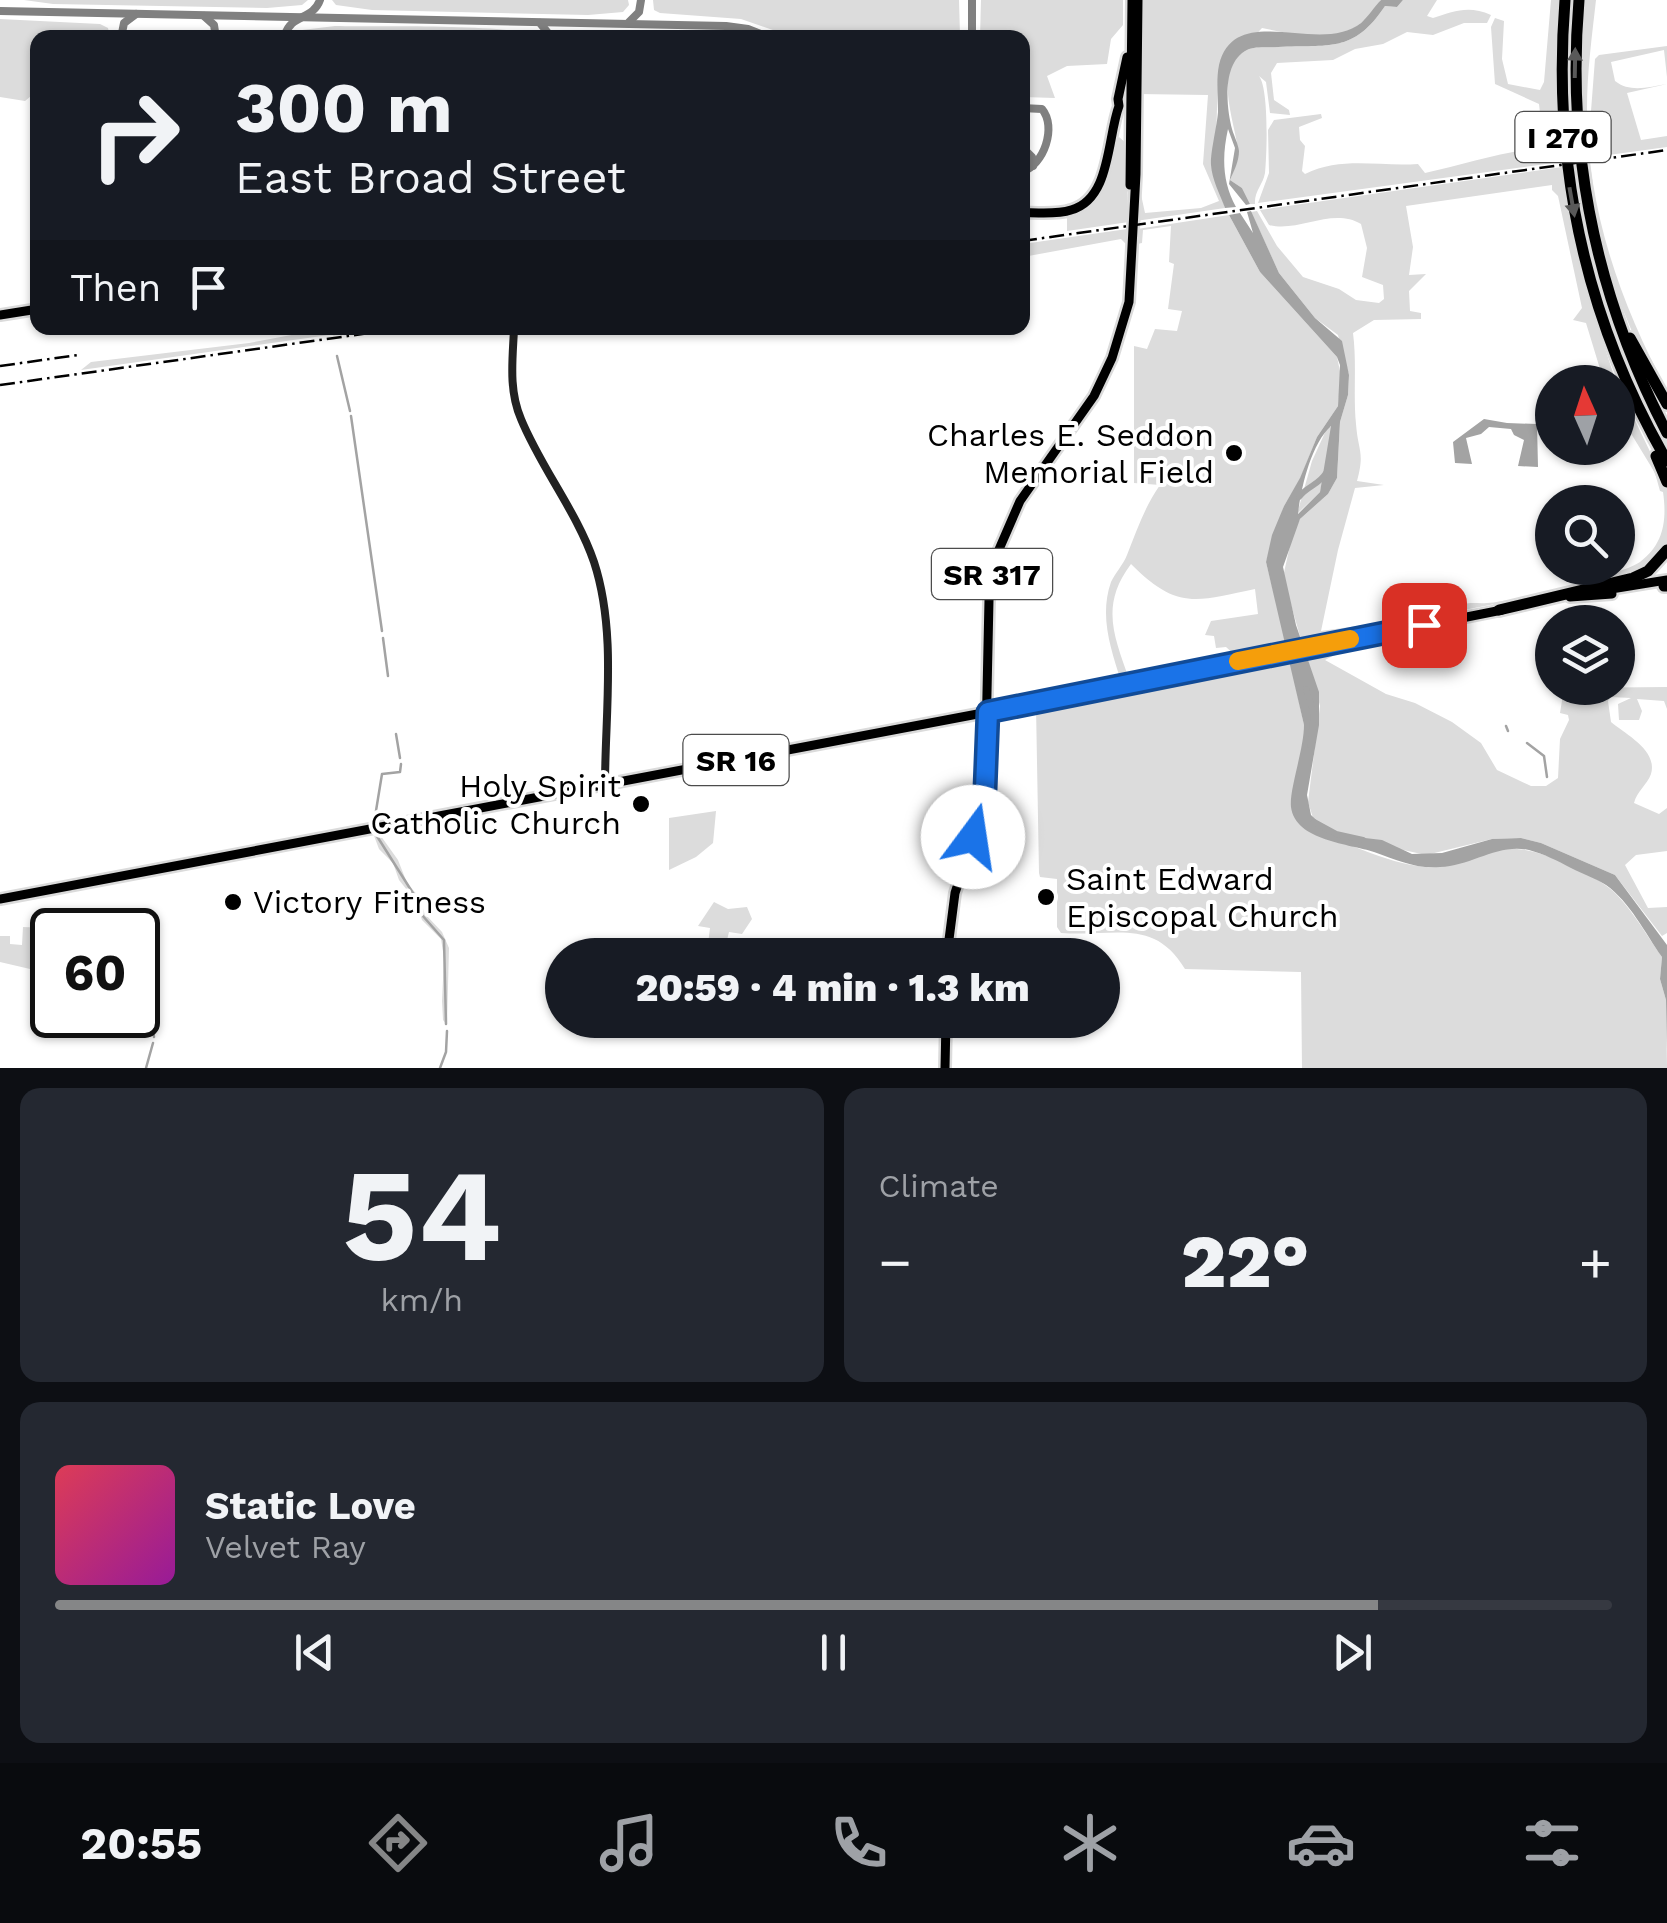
<!DOCTYPE html>
<meta charset="utf-8">
<style>
body{margin:0;font-family:"Work Sans",sans-serif;background:#242831;color:#f1f3f6;height:100vh;display:flex;flex-direction:column;font-size:38px;white-space:nowrap}
*{box-sizing:border-box;margin:0}
p{font-size:32px;color:#9ea1a6}
.icon{flex:none;width:55px;height:55px;fill:none;stroke:currentColor;stroke-width:2;stroke-linecap:round;stroke-linejoin:round}
.map{position:relative;height:1068px;overflow:hidden}
.sheet{display:flex;flex-direction:column;gap:20px;padding:20px;background:#0d0f14;flex:1}
.sheet>*{flex:none}
.hud{position:absolute;left:30px;top:30px;width:1000px;height:305px;border-radius:20px;box-shadow:0 2px 8px #0004;background:#171b24;color:#f1f3f6;overflow:hidden}
.needle{width:65px;rotate:357deg}
.tools{position:absolute;left:1535px;top:365px;display:grid;gap:20px}
.tools a{display:grid;place-items:center;width:100px;height:100px;border-radius:50%;background:#171b24;box-shadow:0 2px 8px #0004;font-size:50px}
.speed{position:absolute;left:30px;top:908px;display:flex;gap:20px;font-size:50px;font-weight:700;text-align:center}
.speed>*{display:grid;place-content:center;width:130px;height:130px;border-radius:50%;background:#171b24;box-shadow:0 2px 8px #0004;line-height:1}
.speed .limit{border:5px solid #111;border-radius:15px;background:#fff;color:#111}
.pin{position:absolute;display:grid;place-items:center;width:85px;height:85px;color:#fff;margin:-42px;border-radius:20px;box-shadow:0 5px 15px #0006}
.me{position:absolute;width:110px;margin:-55px;rotate:14deg;stroke-linejoin:round;filter:drop-shadow(0 0 8px #0008)}
.turn{display:flex;align-items:center;gap:35px;height:210px;padding:0 40px;font-size:45px}
.turn .icon{width:130px;height:130px;stroke-width:2.5}
.turn b{display:block;font-size:70px;line-height:85px}
.then{display:flex;align-items:center;height:95px;padding:0 40px;background:#0003;gap:20px;font-size:38px}
.big{font-size:75px;font-weight:800;line-height:1.1}
.sheet .card{flex:1;display:flex;flex-direction:column;justify-content:center;gap:15px;min-width:0;padding:0 35px;border-radius:20px;background:#242831}
.sheet .dial{align-items:center;gap:0}
.dial b{font-size:130px;line-height:1}
.song{display:flex;align-items:center;gap:30px}
.cover{width:120px;height:120px;border-radius:15px;background:linear-gradient(135deg,hsl(350 70% 55%),hsl(300 70% 35%))}
.played{height:10px;border-radius:5px;background:linear-gradient(90deg,#858687 85%,#363941 85%)}
.keys{display:flex;justify-content:space-around;direction:ltr}
.heat{display:flex;justify-content:space-between;align-items:center;font-size:55px;direction:ltr}
.sheet .tiles{flex:1;display:grid;gap:20px;grid-template-columns:1fr 1fr}
.card:last-child{grid-column:span 2}
.trip{position:absolute;left:545px;top:938px;width:575px;height:100px;border-radius:50px;background:#171b24;box-shadow:0 2px 8px #0004;font-weight:800;line-height:100px;text-align:center}
.tab-bar{display:flex;height:160px;justify-content:space-around;align-items:center;background:#090b0e;color:#9ea1a6}
.tab-bar .icon{width:70px;height:70px}
.tab-bar .on{color:#858687}
.tab-bar b{font-size:45px;color:#f1f3f6}
.map>svg:first-child{display:block}
</style>
<div class="map">
<svg width="1667" height="1068" viewBox="0 0 1667 1068">
<rect width="100%" height="100%" fill="#fff"/>
<g fill="#dcdcdc">
<polygon points="24,0 308,0 302,5 267,8 53,4"/>
<polygon points="332,0 628,0 629,5 623,12 588,15 372,10 336,5"/>
<polygon points="653,0 959,0 960,35 793,37 741,19 660,13 654,10"/>
<polygon points="981,0 1123,0 1123,25 1111,39 1107,64 1067,66 1047,76 1055,98 1023,97 1022,38 980,37"/>
<path d="M 1138,0 L 1381,0 C 1350,49 1310,38 1262,28 L 1218,75 L 1216,142 L 1211,159 L 1225,208 L 1067,231 L 1067,215 L 1088,205 L 1115,141 L 1119,137 L 1127,144 L 1128,220 L 1138,218 L 1140,190 L 1145,213 L 1201,208 L 1219,201 L 1203,164 L 1208,95 L 1138,94 Z"/>
<path d="M 1403,0 L 1437,0 L 1427,16 L 1433,18 C 1454,11 1469,5 1491,15 L 1487,23 L 1464,23 L 1433,35 L 1407,32 L 1383,44 L 1355,49 L 1333,60 L 1277,63 L 1271,73 L 1274,100 L 1289,110 L 1290,115 L 1270,113 L 1266,82 L 1259,76 C 1269,89 1267,153 1265,173 C 1263,185 1254,191 1255,204 L 1250,204 L 1242,188 L 1230,180 C 1234,170 1238,161 1238,151 C 1236,124 1211,67 1247,50 C 1255,46 1269,48 1278,47 C 1329,44 1353,54 1385,6 L 1397,7 Z"/>
<path d="M 1551,0 L 1560,0 L 1556,77 L 1561,162 L 1258,203 L 1269,173 L 1268,130 L 1274,120 L 1321,114 L 1322,118 L 1299,127 L 1300,140 L 1305,146 L 1302,171 L 1305,174 C 1342,156 1379,167 1418,164 L 1425,173 C 1465,164 1502,151 1544,148 L 1539,104 L 1495,84 L 1491,27 L 1495,18 L 1504,21 L 1502,59 L 1508,84 L 1540,90 L 1544,82 Z"/>
<path d="M 1569,0 L 1574,0 C 1565,164 1588,295 1667,441 L 1667,453 L 1645,413 L 1611,333 L 1574,193 L 1566,89 Z"/>
<path d="M 1583,0 L 1596,0 C 1592,36 1587,72 1587,109 C 1587,208 1620,303 1667,390 L 1667,400 C 1610,301 1586,214 1580,100 C 1578,67 1582,33 1583,0 Z"/>
<polygon points="0,19 100,24 108,28 110,37 38,38 37,91 25,101 0,97"/>
<path d="M 335,26 C 373,27 515,23 540,37 L 297,37 L 302,30 Z"/>
<path d="M 1667,46 L 1667,77 L 1664,50 L 1611,62 L 1615,81 C 1630,93 1649,87 1667,84 L 1627,93 L 1641,140 L 1667,136 L 1667,147 L 1594,157 L 1591,111 L 1595,59 L 1599,55 Z"/>
<path d="M 1562,167 L 1586,290 L 1616,382 L 1604,382 L 1586,323 L 1573,320 L 1582,308 L 1558,196 L 1552,190 L 1552,185 L 1406,206 L 1413,247 L 1409,275 L 1426,274 L 1409,291 L 1410,311 L 1421,313 L 1421,319 L 1374,320 L 1353,333 C 1357,364 1353,394 1356,424 C 1358,451 1365,452 1357,481 L 1384,485 L 1355,488 L 1338,550 L 1321,631 L 1372,624 L 1451,607 L 1454,613 L 1302,643 L 1283,577 L 1293,532 L 1300,519 L 1328,494 L 1337,478 L 1340,422 L 1348,395 L 1349,375 L 1338,335 L 1315,318 L 1279,273 L 1251,212 L 1257,211 L 1277,246 L 1303,277 L 1339,289 L 1356,300 L 1379,303 L 1384,299 L 1383,285 L 1362,277 L 1367,248 L 1361,224 C 1332,207 1298,233 1269,225 L 1260,210 Z"/>
<path d="M 1229,215 L 1260,272 L 1337,357 L 1341,376 L 1338,406 L 1317,437 L 1300,479 L 1284,506 L 1266,562 L 1287,646 L 1237,657 L 1226,647 L 1216,648 L 1214,636 L 1205,635 L 1211,621 L 1258,614 L 1255,589 C 1196,601 1178,611 1131,564 C 1100,605 1114,636 1129,679 L 1121,681 C 1111,649 1099,616 1111,582 C 1115,573 1123,565 1127,555 C 1137,530 1144,508 1160,485 L 1134,483 L 1134,346 L 1147,349 L 1155,329 L 1177,331 L 1182,311 L 1168,309 L 1174,264 L 1169,262 L 1171,226 L 1143,230 L 1142,243 L 1137,244 L 1137,229 Z"/>
<polygon points="1127,229 1126,244 1121,239 1023,257 1023,244"/>
<polygon points="329,328 379,328 81,370 91,362 249,343"/>
<path d="M 1618,385 L 1667,487 L 1667,547 L 1663,555 L 1629,578 L 1464,610 L 1464,604 C 1473,602 1478,604 1487,603 C 1511,602 1622,575 1640,562 C 1664,544 1667,520 1663,492 L 1660,491 L 1655,473 L 1618,412 Z"/>
<polygon points="1328,426 1333,428 1320,492 1297,514 1312,461"/>
<path d="M 1397,635 C 1380,651 1347,647 1325,660 L 1386,694 L 1415,703 L 1452,722 L 1481,743 L 1497,770 L 1531,786 L 1546,786 L 1558,778 L 1560,739 L 1569,720 L 1568,715 L 1560,713 L 1564,688 L 1667,687 L 1667,709 L 1664,701 L 1637,699 L 1642,711 L 1639,720 L 1619,720 L 1618,704 L 1631,698 L 1610,697 L 1608,701 L 1611,722 C 1625,734 1658,750 1651,774 C 1647,785 1637,791 1634,803 L 1659,814 L 1667,808 L 1667,851 L 1636,855 L 1625,865 L 1648,908 L 1667,907 L 1667,933 L 1662,936 L 1615,875 L 1541,843 L 1521,838 L 1492,839 L 1426,855 L 1331,834 L 1314,821 L 1308,802 L 1320,706 L 1306,653 Z"/>
<path d="M 1289,656 L 1304,725 L 1304,743 L 1291,802 L 1303,826 C 1342,840 1384,863 1426,867 C 1456,869 1478,853 1507,849 C 1534,845 1599,875 1617,895 C 1635,914 1647,936 1662,957 L 1660,979 L 1666,1000 L 1667,1068 L 1302,1068 L 1301,972 L 1185,969 C 1154,917 1114,937 1061,933 L 1057,927 L 1057,879 L 1040,877 L 1039,873 L 1036,706 Z"/>
<polygon points="716,811 713,843 696,857 669,870 669,818"/>
<polygon points="378,832 398,860 407,883 419,897 425,914 442,932 449,948 447,1025 443,1020 442,1001 444,958 441,939 422,920 415,900 399,880 393,863 379,849 373,833"/>
<polygon points="714,902 728,909 747,907 752,919 742,934 729,932 725,948 708,944 710,928 698,926"/>
<polygon points="23,927 48,928 52,939 51,969 30,969 0,962 0,936 10,936 10,944 22,945"/>
</g>
<g fill="#a3a3a3" fill-rule="evenodd">
<path d="M 1381,0 L 1403,0 L 1397,7 L 1385,6 C 1353,54 1329,44 1278,47 C 1268,48 1255,46 1247,50 C 1222,62 1226,107 1232,129 C 1234,136 1238,143 1239,151 C 1239,161 1234,171 1230,180 L 1242,188 L 1250,204 L 1246,205 L 1229,184 L 1235,148 L 1228,129 C 1222,156 1222,182 1236,207 L 1225,208 C 1220,194 1212,180 1211,165 C 1210,154 1217,126 1218,112 C 1218,96 1216,80 1219,65 C 1235,0 1320,56 1361,23 C 1368,17 1374,7 1381,0 Z"/>
<path d="M 1251,211 L 1279,273 L 1315,318 L 1342,341 L 1349,375 L 1348,395 L 1340,422 L 1337,478 L 1328,494 L 1300,519 L 1283,567 L 1296,625 L 1319,692 L 1319,725 L 1307,795 L 1311,815 L 1331,834 L 1382,840 L 1412,854 L 1442,853 L 1492,839 L 1521,838 L 1541,843 L 1615,875 L 1667,945 L 1667,1049 L 1666,1000 L 1660,979 L 1662,957 C 1645,933 1630,902 1606,885 C 1595,878 1583,874 1571,868 C 1558,861 1544,854 1529,850 C 1498,843 1471,866 1440,867 C 1415,869 1397,860 1374,852 C 1351,844 1295,841 1291,807 C 1289,790 1304,749 1304,725 L 1266,562 L 1272,535 L 1284,506 L 1300,478 L 1317,437 L 1338,406 L 1340,365 L 1337,357 L 1260,272 L 1229,215 L 1240,213 L 1253,233 L 1247,212 ZM 1331,426 L 1320,492 L 1298,514 C 1301,488 1311,444 1331,426 Z"/>
<polygon points="1484,419 1507,423 1537,424 1538,467 1518,466 1524,440 1514,435 1511,429 1489,427 1481,434 1466,438 1472,464 1455,463 1453,442"/>
</g>
<g fill="none" stroke-linecap="round" stroke-linejoin="round">
<g stroke="#a3a3a3" stroke-width="2.5">
<polyline points="334,328 334,334"/>
<polyline points="337,356 350,411"/>
<polyline points="351,416 382,631"/>
<polyline points="383,638 388,676"/>
<polyline points="1506,726 1508,731"/>
<polyline points="396,734 400,758"/>
<polyline points="1527,743 1544,756 1547,777"/>
<polyline points="374,823 382,774 400,772 401,764"/>
<polyline points="375,833 416,898 422,915 444,940 446,1024"/>
<polyline points="108,919 112,930"/>
<polyline points="138,979 148,1000 154,1037"/>
<polyline points="146,1068 153,1043"/>
<polyline points="440,1068 446,1052 447,1031"/>
</g>
<g stroke="#a3a3a3" stroke-width="6">
<path d="M 1299,497 C 1307,486 1319,485 1326,473"/>
<polyline points="1306,689 1314,714 1310,745"/>
<polyline points="1314,822 1336,834 1363,840"/>
</g>
<g stroke="#808080" stroke-width="8">
<polyline points="0,11 726,26 748,29 771,38"/>
<polyline points="204,16 214,25 216,38"/>
<polyline points="629,22 639,12 641,0"/>
<polyline points="540,23 552,38"/>
<path d="M 285,35 C 291,14 313,20 320,0"/>
<polyline points="121,38 124,23 136,14"/>
<polyline points="972,38 972,0"/>
<path d="M 1022,108 L 1042,109 C 1057,127 1044,165 1022,172"/>
<polyline points="1024,149 1032,157 1033,166"/>
</g>
<defs>
<g id="primary">
<polyline points="1130,185 1132,0"/>
<path d="M 1022,213 C 1038,212 1056,215 1071,210 C 1111,199 1107,138 1119,106 L 1118,99 L 1127,57"/>
<polyline points="0,315 38,309"/>
<polyline points="1605,590 1667,580"/>
<polyline points="1570,597 1612,594"/>
<polyline points="0,899 1004,709 1502,610"/>
<polyline points="947,955 955,893 977,827 985,785 989,600 997,554 1020,501 1094,396 1112,358 1129,302 1136,174 1138,0"/>
<polyline points="945,1068 946,1020"/>
</g>
<g id="motorway">
<path d="M 1565,0 C 1552,163 1585,319 1667,461"/>
<path d="M 1579,0 C 1566,153 1596,297 1667,433"/>
<polyline points="1630,338 1667,404"/>
<polyline points="1656,456 1667,482"/>
<polyline points="1664,586 1667,586"/>
<polyline points="1499,610 1633,578 1648,571 1667,550"/>
</g>
</defs>
<use href="#primary" stroke="#dbdbdb" stroke-width="14"/>
<use href="#motorway" stroke="#dbdbdb" stroke-width="16"/>
<path stroke="#222" stroke-width="8" d="M 514,328 C 513,357 508,389 521,419 C 541,468 577,512 594,562 C 617,632 605,713 605,785"/>
<use href="#primary" stroke="#000" stroke-width="9"/>
<use href="#motorway" stroke="#000" stroke-width="11"/>
<g stroke="#000" stroke-width="2.5" stroke-dasharray="15 5 2.5 5" stroke-linecap="butt">
<polyline points="1022,241 1667,150"/>
<polyline points="0,366 78,355"/>
<polyline points="0,385 405,328"/>
</g>
</g>
<defs><path id="oneway-solid" d="M-6-.8H1V-3.2L6.5 0L1 3.2V.8H-6Z" transform="scale(2.5)"/></defs>
<g fill="#595959">
<use href="#oneway-solid" transform="translate(1575 63) rotate(-89)"/>
<use href="#oneway-solid" transform="translate(1572 202) rotate(80)"/>
</g>
<g fill="none" stroke-linecap="round" stroke-linejoin="round">
<defs>
<polyline id="route" points="973,837 985,789 988,712 1424,625"/>
</defs>
<use href="#route" stroke="#114b97" stroke-width="25"/>
<use href="#route" stroke="#1a73e8" stroke-width="18"/>
<polyline stroke="#f59e0b" stroke-width="18" points="1238,661 1350,639"/>
</g>
<g fill="#000" stroke="#fff" stroke-width="4">
<circle cx="1234" cy="453" r="10"/>
<circle cx="641" cy="804" r="10"/>
<circle cx="1046" cy="897" r="10"/>
<circle cx="233" cy="902" r="10"/>
</g>
<g text-anchor="middle" dominant-baseline="central" stroke-width="8" stroke-linejoin="round" paint-order="stroke">
<g fill="#fff" stroke="#4c4c4c" stroke-width="2.5">
<rect x="1515.5" y="112" width="95" height="50" rx="8"/>
<rect x="932" y="549" width="120" height="50" rx="8"/>
<rect x="683.5" y="735" width="105" height="50" rx="8"/>
</g>
<g font-size="30" font-weight="bold" fill="#000">
<text x="1563" y="137">I 270</text>
<text x="992" y="574">SR 317</text>
<text x="736" y="760">SR 16</text>
</g>
<g font-size="32" fill="#000" stroke="#fff" text-anchor="end">
<text x="1214" y="435">Charles E. Seddon<tspan x="1214" dy="37">Memorial Field</tspan></text>
<text x="621" y="786">Holy Spirit<tspan x="621" dy="37">Catholic Church</tspan></text>
<text x="1066" y="879" text-anchor="start">Saint Edward<tspan x="1066" dy="37">Episcopal Church</tspan></text>
<text x="253" y="902" text-anchor="start">Victory Fitness</text>
</g>
</g>
</svg>
<div class="tools">
<a><svg class="needle" viewBox="-14 -14 28 28"><path d="M0-13l5 13h-10z" fill="#e53935"/><path d="M0 13l5-13h-10z" fill="#9ea1a6"/></svg></a>
<a><svg class="icon" aria-label="search" viewBox="0 0 24 24"><circle cx="10" cy="10" r="6"/><path d="M15 15l6 6"/></svg></a>
<a><svg class="icon" aria-label="layers" viewBox="0 0 24 24"><path d="M12 4l9 5-9 5-9-5zM3 14l9 5 9-5"/></svg></a>
</div>
<div class="speed"><div class="limit">60</div></div>
<div class="pin" style="left:1424px;top:625px;background:#d93025"><svg class="icon" aria-label="arrive" viewBox="0 0 24 24"><path d="M6 21V4h12l-3 4 3 4H6"/></svg></div>
<svg class="me" style="left:973px;top:837px" viewBox="-20 -20 40 40"><circle r="19" fill="#fff"/><path d="M0-13L10 11 0 6-10 11z" fill="#1a73e8"/></svg>
<div class="trip">20:59 · 4 min · 1.3 km</div>
<div class="hud">
<div class="turn"><svg class="icon" aria-label="right" viewBox="0 0 24 24"><path d="M7 20v-9h11M14 6l5 5-5 5"/></svg><div><b>300 m</b>East Broad Street</div></div>
<div class="then">Then<svg class="icon" aria-label="arrive" viewBox="0 0 24 24"><path d="M6 21V4h12l-3 4 3 4H6"/></svg></div>
</div>
</div>
<section class="sheet">
<div class="tiles">
<div class="card dial"><b>54</b><p>km/h</p></div>
<div class="card"><p>Climate</p>
<div class="heat"><a>−</a><b class="big">22°</b><a>+</a></div>
</div>
<div class="card">
<div class="song"><i class="cover"></i><div><b>Static Love</b><p>Velvet Ray</p></div></div>
<div class="played"></div>
<div class="keys"><svg class="icon" aria-label="previous" viewBox="0 0 24 24"><path d="M18 5L8 12l10 7zM5 5v14"/></svg><svg class="icon" aria-label="pause" viewBox="0 0 24 24"><path d="M8 5v14M16 5v14"/></svg><svg class="icon" aria-label="next" viewBox="0 0 24 24"><path d="M6 5l10 7-10 7zM19 5v14"/></svg></div>
</div>
</div>
</section>
<nav class="tab-bar">
<b>20:55</b>
<svg class="icon on" aria-label="directions" viewBox="0 0 24 24"><path d="M12 3l9 9-9 9-9-9zM9 14v-3h6M13 9l2 2-2 2"/></svg>
<svg class="icon" aria-label="music" viewBox="0 0 24 24"><path d="M9 18V5l10-2v13"/><circle cx="6" cy="18" r="3"/><circle cx="16" cy="16" r="3"/></svg>
<svg class="icon" aria-label="phone" viewBox="0 0 24 24"><path d="M5 4h4l2 5-3 2q2 4 5 5l2-3 5 2v4C11 20 4 13 5 4z"/></svg>
<svg class="icon" aria-label="climate" viewBox="0 0 24 24"><path d="M12 3v18M4 7l16 10M4 17L20 7"/></svg>
<svg class="icon" aria-label="car" viewBox="0 0 24 24"><path d="M5 17H2v-5l4-1 3-4h7l3 4 3 1v5h-3M9 17h6M6 11h13"/><circle cx="7" cy="17" r="2"/><circle cx="17" cy="17" r="2"/></svg>
<svg class="icon" aria-label="filters" viewBox="0 0 24 24"><path d="M4 7h16M4 17h16"/><circle cx="9" cy="7" r="2"/><circle cx="15" cy="17" r="2"/></svg>
</nav>
